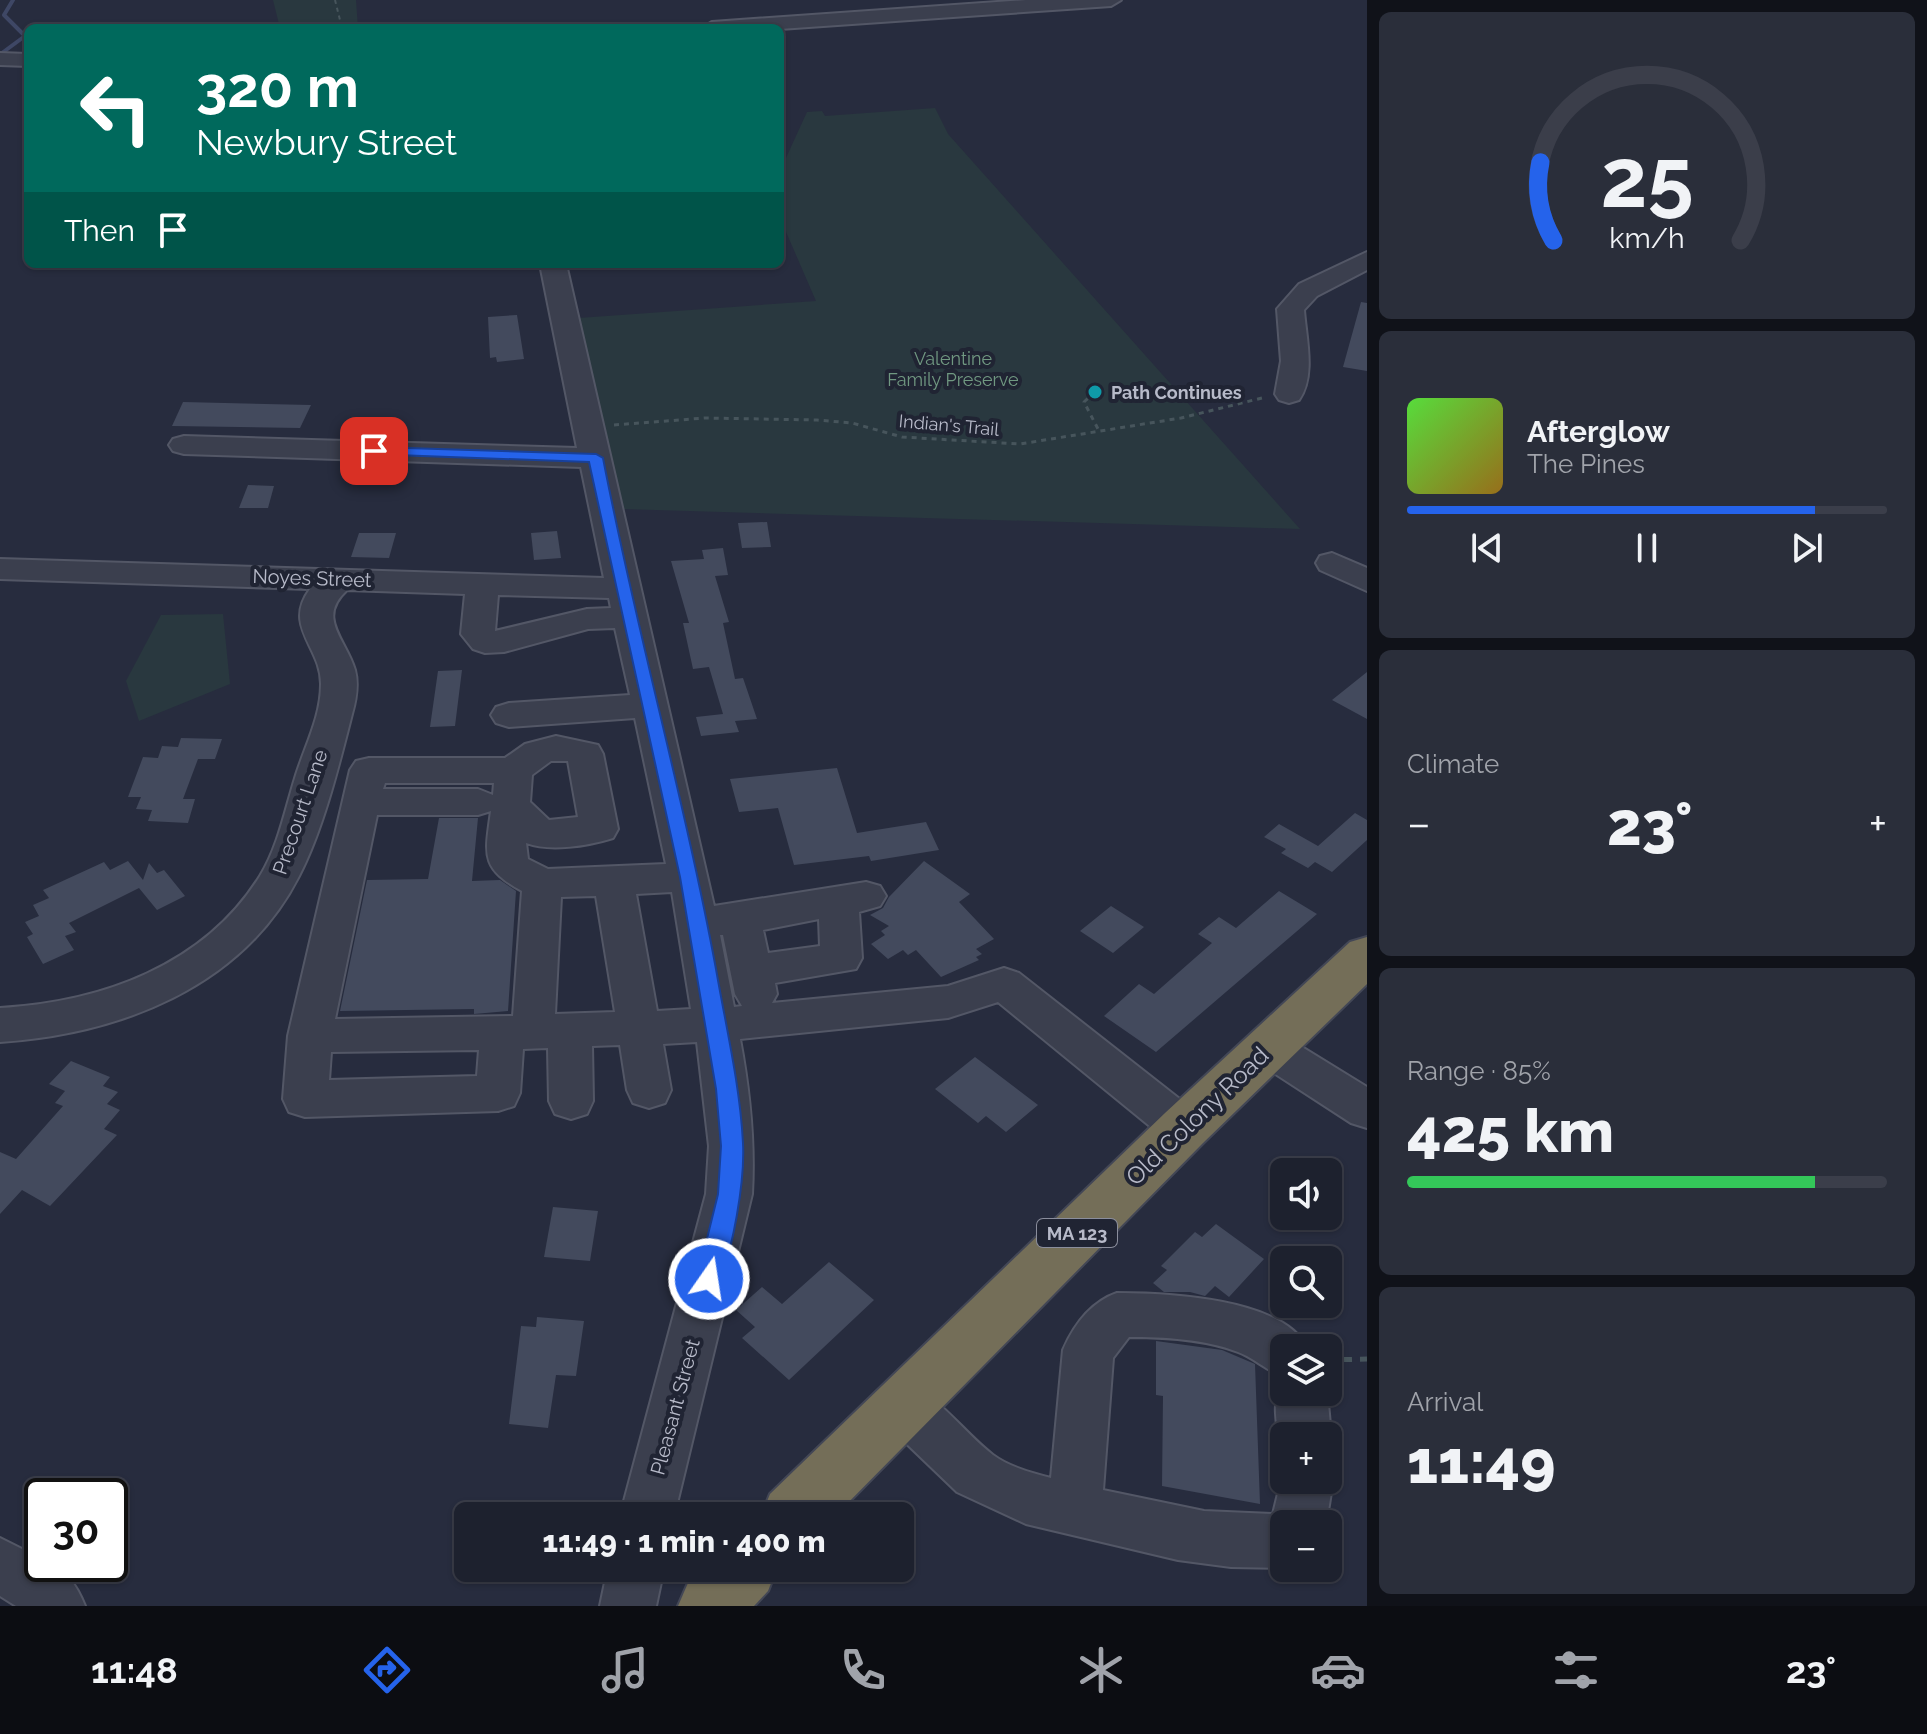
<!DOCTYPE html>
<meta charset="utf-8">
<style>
body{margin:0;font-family:Raleway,sans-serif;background:#2a2e3a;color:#f1f3f6;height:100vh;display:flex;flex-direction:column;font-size:30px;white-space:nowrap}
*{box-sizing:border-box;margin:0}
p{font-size:26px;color:#a0a3aa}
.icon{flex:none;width:44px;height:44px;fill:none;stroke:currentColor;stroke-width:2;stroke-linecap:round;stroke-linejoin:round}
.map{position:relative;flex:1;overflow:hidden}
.drawer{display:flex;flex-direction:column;gap:12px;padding:12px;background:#101219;width:560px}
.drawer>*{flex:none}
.banner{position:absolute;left:24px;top:24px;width:760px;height:244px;border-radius:12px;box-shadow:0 2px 6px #0004,0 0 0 2px #3b3e4a;background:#00695c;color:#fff;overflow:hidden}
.buttons{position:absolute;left:1270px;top:1158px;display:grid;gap:16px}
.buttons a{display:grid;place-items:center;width:72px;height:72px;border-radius:12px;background:#1d212e;box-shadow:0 2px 6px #0004,0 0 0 2px #3b3e4a;font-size:40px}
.speed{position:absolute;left:24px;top:1478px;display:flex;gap:16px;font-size:40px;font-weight:700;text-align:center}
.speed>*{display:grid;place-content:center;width:104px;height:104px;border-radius:50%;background:#1d212e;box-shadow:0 2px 6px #0004,0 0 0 2px #3b3e4a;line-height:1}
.speed .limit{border:4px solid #111;border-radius:12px;background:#fff;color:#111}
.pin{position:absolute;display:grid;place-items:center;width:68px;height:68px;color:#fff;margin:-34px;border-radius:16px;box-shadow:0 4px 12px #0006}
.me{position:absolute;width:88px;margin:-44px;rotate:13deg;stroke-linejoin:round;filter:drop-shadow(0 0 6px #0008)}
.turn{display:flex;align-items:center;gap:28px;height:168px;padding:0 40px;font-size:36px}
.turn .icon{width:104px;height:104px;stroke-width:2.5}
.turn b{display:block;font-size:56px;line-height:68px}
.then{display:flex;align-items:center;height:76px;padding:0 40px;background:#0003;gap:16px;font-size:30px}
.big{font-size:60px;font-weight:800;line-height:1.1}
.drawer .card{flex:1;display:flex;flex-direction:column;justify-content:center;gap:12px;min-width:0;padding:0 28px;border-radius:12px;background:#2a2e3a}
.drawer .dial{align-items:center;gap:0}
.dial svg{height:208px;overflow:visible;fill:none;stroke:#3b3e4a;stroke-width:7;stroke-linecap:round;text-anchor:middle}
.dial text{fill:#f1f3f6;stroke:none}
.song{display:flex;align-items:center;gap:24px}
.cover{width:96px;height:96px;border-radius:12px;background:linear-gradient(135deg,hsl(110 70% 55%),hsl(40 70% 35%))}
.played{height:8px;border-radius:4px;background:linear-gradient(90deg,#2563eb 85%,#3b3e4a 85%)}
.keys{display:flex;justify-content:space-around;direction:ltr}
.heat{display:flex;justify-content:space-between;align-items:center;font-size:44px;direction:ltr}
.charge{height:12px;border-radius:6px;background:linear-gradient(90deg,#34c759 85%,#3b3e4a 0)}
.trip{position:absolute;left:454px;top:1502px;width:460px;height:80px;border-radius:12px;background:#1d212e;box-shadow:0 2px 6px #0004,0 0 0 2px #3b3e4a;font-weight:800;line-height:80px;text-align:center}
.menu{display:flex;height:128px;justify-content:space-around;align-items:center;background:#0c0d12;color:#a0a3aa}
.menu .icon{width:56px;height:56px}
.menu .current{color:#2563eb}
.menu b{font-size:36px;color:#f1f3f6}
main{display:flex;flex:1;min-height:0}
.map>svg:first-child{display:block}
</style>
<main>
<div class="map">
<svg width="1367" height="1606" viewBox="0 0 1367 1606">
<rect width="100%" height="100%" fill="#272c3e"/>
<g fill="#29383f">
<polygon points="273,0 356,0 358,28 280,28"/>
<polygon points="935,108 948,134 1300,529 622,509 579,318 816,301 780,218 780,171 807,112 822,111 825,116"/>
<polygon points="223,614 230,684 139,721 126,681 161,615"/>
</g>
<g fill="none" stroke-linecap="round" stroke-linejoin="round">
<polyline stroke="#3e4765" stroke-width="4" points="2,53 25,36 4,15 13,0"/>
</g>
<g fill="#434a5d">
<polygon points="1361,302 1367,303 1367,371 1343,367"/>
<polygon points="517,315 524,359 497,362 496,357 490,358 488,317"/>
<polygon points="183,402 311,405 300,428 172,426"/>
<polygon points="248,485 274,486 268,508 239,508"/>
<polygon points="767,522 771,547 742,548 738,523"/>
<polygon points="557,531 561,558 534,560 531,533"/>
<polygon points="359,533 396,533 389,558 351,557"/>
<polygon points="723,548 728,575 715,576 729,622 723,623 735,679 743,678 757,719 735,721 739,732 701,736 696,717 723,714 709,667 693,669 683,623 689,623 671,561 704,559 702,550"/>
<polygon points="462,670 455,726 430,727 438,671"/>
<polygon points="1367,672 1367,719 1332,700"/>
<polygon points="181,738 222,739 215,759 198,759 183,799 195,799 188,823 148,821 152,810 136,809 141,797 128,797 143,757 158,758 162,746 178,747"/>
<polygon points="837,768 857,833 926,822 939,850 871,861 869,856 794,865 778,808 739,812 730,779"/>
<polygon points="1355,813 1367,820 1367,840 1332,872 1315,862 1308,868 1281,853 1286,849 1264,837 1279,824 1318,846"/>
<polygon points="439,818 478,818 472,881 500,880 516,891 508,1011 474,1014 474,1009 340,1011 367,880 428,879"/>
<polygon points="128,861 143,880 149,863 157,873 164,870 185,896 157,910 139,888 69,923 76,932 65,936 74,950 43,964 27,937 33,934 25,922 39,916 33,905 49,898 43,890 104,862 110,870"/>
<polygon points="924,861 970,894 959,902 994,939 976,949 982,954 976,957 979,960 941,977 916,950 908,955 903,950 888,959 871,944 885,935 881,931 889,926 870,915 883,908 889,897"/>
<polygon points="1279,891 1317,914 1156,1052 1104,1016 1139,984 1154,994 1212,943 1198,934 1219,917 1236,928"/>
<polygon points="1111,906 1144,927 1113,953 1080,931"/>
<polygon points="975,1057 1038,1105 1006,1132 986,1116 978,1123 935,1089"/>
<polygon points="71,1061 110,1077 103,1086 118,1092 107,1104 120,1110 104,1129 117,1135 50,1206 22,1190 0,1214 0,1152 16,1159 63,1106 55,1103 65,1091 49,1084"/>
<polygon points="553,1207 598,1211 590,1261 544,1257"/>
<polygon points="1216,1224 1264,1259 1229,1297 1215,1286 1205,1296 1190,1292 1164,1292 1153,1283 1167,1270 1161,1266 1195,1232 1202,1237"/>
<polygon points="829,1262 874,1300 789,1380 742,1338 755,1327 736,1310 762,1287 782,1304"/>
<polygon points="537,1317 584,1321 576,1376 556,1375 548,1428 509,1424 521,1326 536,1327"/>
<polygon points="1156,1341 1222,1350 1255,1364 1260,1504 1162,1486 1163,1396 1156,1395"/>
</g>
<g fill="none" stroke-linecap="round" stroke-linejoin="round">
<defs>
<g id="minor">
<polygon points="1026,0 1121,0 1111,6 780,29 702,28 712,22"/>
<polygon points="0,53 28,54 28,66 0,65"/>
<path d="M 1367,252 L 1367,270 L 1317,296 L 1304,310 C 1306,338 1316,376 1299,400 L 1289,403 L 1279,400 L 1275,394 L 1281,361 L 1277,309 L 1299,284 Z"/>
<path d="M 540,264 L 566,264 L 714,906 L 866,882 L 880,886 L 886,896 L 880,906 L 859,912 L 862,958 L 856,969 L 775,983 L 777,994 L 772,1003 L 948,986 L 1004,968 L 1019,973 L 1200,1115 L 1207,1128 L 1200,1141 L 1184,1146 L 1168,1141 L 998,1002 L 948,1018 L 740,1039 C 750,1092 755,1141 752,1194 L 674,1516 L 620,1516 L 706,1194 L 709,1146 L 697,1042 L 663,1044 L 671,1090 L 665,1103 L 649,1108 L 633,1103 L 627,1090 L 620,1045 L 592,1046 L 593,1101 L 587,1114 L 571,1119 L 555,1114 L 549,1101 L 548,1048 L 523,1049 L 520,1093 L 514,1106 L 498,1111 L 305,1117 L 289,1112 L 283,1099 L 288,1036 L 350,770 L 356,761 L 369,758 L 505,758 L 525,744 L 556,736 L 598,745 L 603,754 L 618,829 L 613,838 C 587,846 550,852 526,843 L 528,859 L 548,869 L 666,864 L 635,718 L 509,727 L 496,723 L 491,715 L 496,707 L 509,703 L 630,695 L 615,628 L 588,629 L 504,652 L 485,653 L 473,649 L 461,634 L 465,594 L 347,590 C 316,618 346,639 355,670 C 359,685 356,700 352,714 C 339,765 323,830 299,876 C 242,988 119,1034 0,1042 L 0,1008 C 101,1002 204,966 260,876 C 278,847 285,810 295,778 C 304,748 321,717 321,685 C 322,647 282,627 310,589 L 0,579 L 0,559 L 604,578 L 581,467 L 184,454 L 173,451 L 169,445 L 173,439 L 184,436 L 577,448 ZM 498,595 L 609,598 L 611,608 L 587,609 L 495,631 ZM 551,761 L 568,761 L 578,817 L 549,820 L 530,802 L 532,775 ZM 385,783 L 494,783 L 493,795 L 478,789 L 383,789 ZM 491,811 C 485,855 480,868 522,891 L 513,1016 L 335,1019 L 377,815 L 478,815 ZM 672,892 L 691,1009 L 657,1011 L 636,894 ZM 596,896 L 615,1012 L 555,1014 L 561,897 ZM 819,919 L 820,946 L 768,953 L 763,930 ZM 720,935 L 723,935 L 735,994 L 742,1006 L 734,1007 ZM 479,1050 L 477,1076 L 329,1080 L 331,1052 Z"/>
<polygon points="1332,553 1367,568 1367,591 1320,570 1316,563 1320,556"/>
<polygon points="1269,1031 1284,1036 1367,1087 1367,1128 1351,1123 1254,1060 1247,1048 1254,1036"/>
<path d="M 1117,1293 C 1165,1293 1284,1298 1307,1348 L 1284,1348 L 1284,1392 L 1327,1392 L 1331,1436 L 1328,1443 L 1328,1436 L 1284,1436 L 1284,1448 C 1274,1426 1273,1398 1282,1376 C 1266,1370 1254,1358 1238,1352 C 1205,1339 1164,1337 1129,1337 L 1113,1358 L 1103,1490 L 1204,1511 L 1273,1514 L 1284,1469 L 1284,1480 L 1328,1480 L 1328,1469 L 1333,1480 L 1326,1524 L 1284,1524 L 1284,1568 L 1231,1567 L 1178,1560 L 1026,1524 L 957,1492 L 884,1422 L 876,1405 L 884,1388 L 902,1381 C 939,1395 962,1431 993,1455 C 1009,1467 1032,1473 1051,1478 L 1063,1350 C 1074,1325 1091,1302 1117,1293 Z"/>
<path d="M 0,1538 L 42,1559 L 42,1564 C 64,1564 78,1588 85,1606 L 16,1606 L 0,1596 Z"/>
<polygon points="608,1568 664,1568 656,1606 600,1606"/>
</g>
<g id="highway">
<polygon points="1367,937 1367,984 1203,1143 835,1516 761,1516 770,1494 1165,1113 1350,942"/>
<polygon points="702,1568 777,1568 768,1591 754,1606 678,1606 688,1583"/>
</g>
</defs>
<use href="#minor" stroke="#535766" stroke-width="4"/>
<use href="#highway" stroke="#434756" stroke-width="4"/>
<polyline stroke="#47555c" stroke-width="2" stroke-dasharray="4 4" stroke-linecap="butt" points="335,0 342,28"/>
<g stroke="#47555c" stroke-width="3" stroke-dasharray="5 5" stroke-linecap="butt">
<polyline points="1095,392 1084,402 1098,429"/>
<polyline points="614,425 705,418 817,420 852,423 902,437 1020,444 1181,418 1266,397"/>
</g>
<polyline stroke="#47555c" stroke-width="5" stroke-dasharray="8 8" stroke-linecap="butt" points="1328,1360 1367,1359"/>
<use href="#minor" fill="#3b3f4e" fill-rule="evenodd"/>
<use href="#highway" fill="#746e58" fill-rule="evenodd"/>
</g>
<path fill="#2563eb" stroke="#184099" stroke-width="2" d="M 374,447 L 596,454 L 603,458 C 636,630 684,797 716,969 C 726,1027 740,1085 743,1143 C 745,1180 733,1253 717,1286 L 709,1289 L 701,1286 L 697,1279 L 718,1194 L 721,1146 L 716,1089 L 680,877 L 589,462 L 369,454 L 369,448 Z"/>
<circle fill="#0f9aa8" stroke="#202433" stroke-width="3" cx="1095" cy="392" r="8"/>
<g text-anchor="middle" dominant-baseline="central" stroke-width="8" stroke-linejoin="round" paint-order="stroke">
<g font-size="18" fill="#709881" stroke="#202433">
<text x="953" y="358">Valentine<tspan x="953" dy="21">Family Preserve</tspan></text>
</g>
<g font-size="18" font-weight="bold" fill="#b7bac9" stroke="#202433" text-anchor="start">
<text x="1111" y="392">Path Continues</text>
</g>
<g font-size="18" fill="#b7bac9" stroke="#202433">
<text transform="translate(949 425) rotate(5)">Indian's Trail</text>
</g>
<rect fill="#202433" stroke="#8a8d9c" stroke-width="2" x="1037" y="1219" width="80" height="28" rx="6"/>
<g font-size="18" font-weight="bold" fill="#b7bac9">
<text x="1077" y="1233">MA 123</text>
</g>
<g font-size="20" fill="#b7bac9" stroke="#202433">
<text transform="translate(312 578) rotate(2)">Noyes Street</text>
<text transform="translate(300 812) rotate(-71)">Precourt Lane</text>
<text transform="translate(675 1407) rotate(-75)">Pleasant Street</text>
</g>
<g font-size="24" fill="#b7bac9" stroke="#202433">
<text transform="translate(1197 1116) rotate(-44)">Old Colony Road</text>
</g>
</g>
</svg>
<div class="buttons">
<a><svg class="icon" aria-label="sound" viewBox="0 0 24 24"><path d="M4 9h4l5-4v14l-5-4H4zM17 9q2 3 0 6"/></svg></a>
<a><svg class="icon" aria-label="search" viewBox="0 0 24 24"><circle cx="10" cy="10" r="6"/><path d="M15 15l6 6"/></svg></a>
<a><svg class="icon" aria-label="layers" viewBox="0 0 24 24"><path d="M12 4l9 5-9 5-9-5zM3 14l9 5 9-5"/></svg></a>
<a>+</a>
<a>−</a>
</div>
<div class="speed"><div class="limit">30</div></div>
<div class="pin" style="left:374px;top:451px;background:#d93025"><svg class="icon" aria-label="arrive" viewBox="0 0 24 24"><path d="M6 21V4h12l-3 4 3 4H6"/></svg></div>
<svg class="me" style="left:709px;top:1279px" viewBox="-20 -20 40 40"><circle r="17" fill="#2563eb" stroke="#fff" stroke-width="3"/><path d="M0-11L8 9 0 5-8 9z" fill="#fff"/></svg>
<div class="trip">11:49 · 1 min · 400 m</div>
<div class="banner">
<div class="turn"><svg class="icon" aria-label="left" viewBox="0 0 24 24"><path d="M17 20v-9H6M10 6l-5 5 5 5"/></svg><div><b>320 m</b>Newbury Street</div></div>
<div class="then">Then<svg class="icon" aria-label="arrive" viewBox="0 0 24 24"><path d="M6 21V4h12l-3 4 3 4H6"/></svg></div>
</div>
</div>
<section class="drawer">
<div class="card dial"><svg viewBox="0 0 100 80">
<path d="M14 69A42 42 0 1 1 86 69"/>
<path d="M14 69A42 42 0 0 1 9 39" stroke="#2563eb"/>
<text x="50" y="56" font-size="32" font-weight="700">25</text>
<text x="50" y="72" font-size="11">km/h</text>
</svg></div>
<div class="card">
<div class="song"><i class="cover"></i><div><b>Afterglow</b><p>The Pines</p></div></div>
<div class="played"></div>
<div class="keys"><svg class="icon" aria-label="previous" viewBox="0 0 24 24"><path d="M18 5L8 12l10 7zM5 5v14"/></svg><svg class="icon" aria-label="pause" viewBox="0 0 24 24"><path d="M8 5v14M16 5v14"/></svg><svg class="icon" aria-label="next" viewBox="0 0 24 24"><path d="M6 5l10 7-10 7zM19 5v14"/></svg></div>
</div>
<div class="card"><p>Climate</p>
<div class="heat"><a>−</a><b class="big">23°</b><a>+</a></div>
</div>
<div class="card"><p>Range · 85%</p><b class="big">425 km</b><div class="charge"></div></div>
<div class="card"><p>Arrival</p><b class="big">11:49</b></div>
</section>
</main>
<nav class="menu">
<b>11:48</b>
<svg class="icon current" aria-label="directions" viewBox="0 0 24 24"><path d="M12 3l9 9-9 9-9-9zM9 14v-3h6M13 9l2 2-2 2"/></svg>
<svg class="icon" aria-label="music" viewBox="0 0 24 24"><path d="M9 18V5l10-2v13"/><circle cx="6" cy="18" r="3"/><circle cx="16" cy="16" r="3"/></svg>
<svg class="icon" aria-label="phone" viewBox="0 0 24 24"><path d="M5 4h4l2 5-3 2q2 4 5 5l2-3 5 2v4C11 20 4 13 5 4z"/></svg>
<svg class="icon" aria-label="climate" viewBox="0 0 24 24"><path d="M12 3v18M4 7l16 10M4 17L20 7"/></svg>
<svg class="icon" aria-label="car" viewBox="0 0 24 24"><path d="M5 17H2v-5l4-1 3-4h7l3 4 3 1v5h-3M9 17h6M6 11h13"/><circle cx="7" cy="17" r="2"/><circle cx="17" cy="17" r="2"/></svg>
<svg class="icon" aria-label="filters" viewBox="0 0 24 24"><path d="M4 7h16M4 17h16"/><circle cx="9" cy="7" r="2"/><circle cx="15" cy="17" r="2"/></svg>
<b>23°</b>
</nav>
